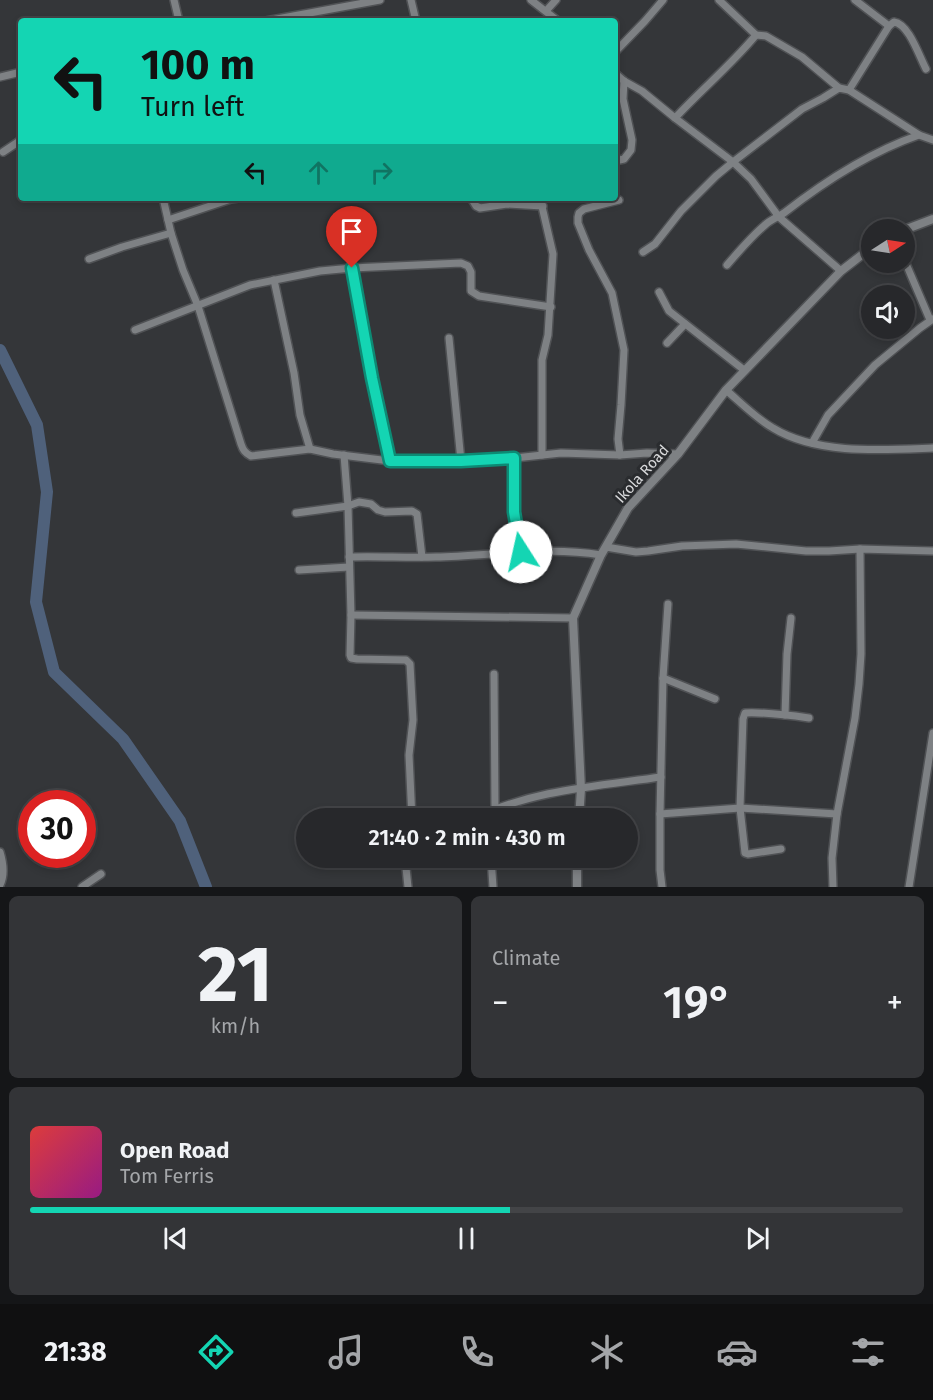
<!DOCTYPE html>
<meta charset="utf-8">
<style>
body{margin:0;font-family:"Fira Sans",sans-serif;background:#333437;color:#f1f3f6;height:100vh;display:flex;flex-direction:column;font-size:22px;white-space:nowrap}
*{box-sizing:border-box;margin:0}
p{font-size:20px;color:#a4a6a9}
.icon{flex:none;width:33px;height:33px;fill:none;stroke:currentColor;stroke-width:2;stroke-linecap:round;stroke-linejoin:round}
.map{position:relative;height:887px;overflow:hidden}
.drawer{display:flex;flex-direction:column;gap:9px;padding:9px;background:#151618;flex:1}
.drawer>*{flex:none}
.banner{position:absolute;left:18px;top:18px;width:600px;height:183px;border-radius:6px;box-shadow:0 3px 9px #0003,0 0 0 2px #434447;background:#14d5b3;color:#111;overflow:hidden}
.needle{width:39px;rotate:78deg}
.controls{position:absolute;left:861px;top:219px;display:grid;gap:12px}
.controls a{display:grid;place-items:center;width:54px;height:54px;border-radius:50%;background:#27282b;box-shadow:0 3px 9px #0003,0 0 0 2px #434447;font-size:30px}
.speed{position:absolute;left:18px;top:790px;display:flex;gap:12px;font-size:30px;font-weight:700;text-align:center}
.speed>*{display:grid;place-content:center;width:78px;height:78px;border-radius:50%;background:#27282b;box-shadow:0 3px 9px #0003,0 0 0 2px #434447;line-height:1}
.speed .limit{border:9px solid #d22;background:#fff;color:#111}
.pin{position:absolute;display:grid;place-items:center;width:51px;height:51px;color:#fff;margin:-62px -26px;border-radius:50% 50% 50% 0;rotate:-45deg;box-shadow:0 0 6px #0007}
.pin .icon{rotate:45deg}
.me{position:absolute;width:66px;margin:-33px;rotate:350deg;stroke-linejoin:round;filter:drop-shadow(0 0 4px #0008)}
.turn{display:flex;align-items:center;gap:21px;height:126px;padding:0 24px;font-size:27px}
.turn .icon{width:78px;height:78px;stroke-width:2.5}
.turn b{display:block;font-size:42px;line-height:51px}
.lanes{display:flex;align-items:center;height:57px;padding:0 24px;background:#0003;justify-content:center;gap:30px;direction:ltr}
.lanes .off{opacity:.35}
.big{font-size:45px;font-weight:600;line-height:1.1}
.drawer .widget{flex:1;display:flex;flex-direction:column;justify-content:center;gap:9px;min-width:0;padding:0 21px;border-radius:9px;background:#333437}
.drawer .dial{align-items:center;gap:0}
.dial b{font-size:78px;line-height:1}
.song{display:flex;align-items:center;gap:18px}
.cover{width:72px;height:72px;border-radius:9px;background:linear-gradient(135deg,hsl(0 70% 55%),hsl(310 70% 35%))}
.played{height:6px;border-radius:3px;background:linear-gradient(90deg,#14d5b3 55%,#434447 55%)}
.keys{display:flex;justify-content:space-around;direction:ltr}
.heat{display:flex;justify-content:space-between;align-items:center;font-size:33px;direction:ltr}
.drawer .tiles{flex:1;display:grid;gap:9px;grid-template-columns:1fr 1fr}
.widget:last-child{grid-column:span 2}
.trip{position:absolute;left:296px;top:808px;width:342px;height:60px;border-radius:30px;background:#27282b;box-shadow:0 3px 9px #0003,0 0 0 2px #434447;font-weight:600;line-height:60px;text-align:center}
.tab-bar{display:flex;height:96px;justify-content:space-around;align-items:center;background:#101011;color:#a4a6a9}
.tab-bar .icon{width:42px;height:42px}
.tab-bar .current{color:#14d5b3}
.tab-bar b{font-size:27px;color:#f1f3f6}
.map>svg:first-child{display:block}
</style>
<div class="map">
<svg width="933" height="887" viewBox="0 0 933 887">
<rect width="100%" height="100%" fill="#343639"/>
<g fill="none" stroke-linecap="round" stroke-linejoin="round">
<polyline stroke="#4f617b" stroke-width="12" points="0,350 37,425 47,492 36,602 54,672 123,739 180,821 206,887"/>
<defs>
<g id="minor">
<polyline points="174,0 179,21"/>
<polyline points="411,0 416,21"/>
<polyline points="531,0 558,21"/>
<polyline points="719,0 756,35 766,36 802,57 839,88"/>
<polyline points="855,0 889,26"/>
<polyline points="546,11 556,0"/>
<polyline points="266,21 380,0"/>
<polyline points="615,52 645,21 663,0"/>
<polyline points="615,73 624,81 642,91 675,118 733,162 751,179 779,217 841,271"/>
<polyline points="0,77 21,72"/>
<path d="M 849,90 L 889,26 L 894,22 C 909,24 919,56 926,69"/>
<path d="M 675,118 C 701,90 731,65 756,35"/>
<polyline points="3,152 21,140"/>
<polyline points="615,161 624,159 631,150 632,140 623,99 624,81"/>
<path d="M 163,198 L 171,233 L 183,270 L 198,306 L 241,444 C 243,450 245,453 251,456 L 310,449 L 333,454 L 390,461 L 461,461 L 515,458 L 561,453 L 620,455 L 647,453 L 678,454"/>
<polyline points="471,198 476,206 480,208 507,204 543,206"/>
<polyline points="540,198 553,254 548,335 542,360 542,455"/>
<polyline points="619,200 584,209 579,213 578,217 578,223 589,250 612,293 624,350 621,405 618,439 620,455"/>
<polyline points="168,220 231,199 238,198"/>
<polyline points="904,247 907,228"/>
<polyline points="643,252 655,244 681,211 716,176 733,162 802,109 823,98 839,88 849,90 919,135 933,140"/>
<polyline points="89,259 122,247 171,233"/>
<polyline points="904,259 930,320"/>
<path d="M 727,265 C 739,251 751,237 765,225 C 770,220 778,217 784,213 C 825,181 870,152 919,135"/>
<polyline points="352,268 372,379 390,461"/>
<polyline points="274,280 294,373 300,415 310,449"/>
<polyline points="659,292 669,311 744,370"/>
<polyline points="135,330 250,285 320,271 352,268 461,263 468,266 471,272 471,291 479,296 551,307"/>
<polyline points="449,338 461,461"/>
<polyline points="667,343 685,324"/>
<path d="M 726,390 C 740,402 758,420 773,428 C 817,455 883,450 933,448"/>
<polyline points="812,443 828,415 875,365 920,328 933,319"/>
<polyline points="344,455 348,506 351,615 350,655 351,658 357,659 406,660 410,664 413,720 409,755 412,819"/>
<polyline points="515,458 514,512 521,552"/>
<polyline points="296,513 348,506 359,502 371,504 378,510 385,512 412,511 417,514 422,557"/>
<polyline points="606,547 636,552 648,551 682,546 736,544 806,551 829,551 860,549 933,551"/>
<path d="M 349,557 C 378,556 407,558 436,557 C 490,556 546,546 601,555"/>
<polyline points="299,570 349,567"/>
<polyline points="351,615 573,618"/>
<polyline points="494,674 495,809"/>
<polyline points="663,678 715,699"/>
<polyline points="785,715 787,654 791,618"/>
<polyline points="660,814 740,808 837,814"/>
<path d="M 473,819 C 531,790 598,786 661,777"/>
<path d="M 781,849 L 748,854 L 745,853 L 740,808 L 743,719 L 745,713 C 767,712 788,715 809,718"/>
<path d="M 0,852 C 3,862 5,875 0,885"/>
<polyline points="405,858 408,887"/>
<polyline points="491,858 493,887"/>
<polyline points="82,887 101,874"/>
<polyline points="662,887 660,870 660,814 663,678 668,604"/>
<polyline points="833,887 832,858 837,814 855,718 859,684 861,654 860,549"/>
<polyline points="909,887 933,733"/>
</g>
<g id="tertiary">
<polyline points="904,230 933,219"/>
<polyline points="579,819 581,789 573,618 601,555 628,508 678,454 726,390 841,271 872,247"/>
<polyline points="577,858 577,887"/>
</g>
</defs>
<use href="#minor" stroke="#505255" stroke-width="10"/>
<use href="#tertiary" stroke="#505255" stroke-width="11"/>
<use href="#minor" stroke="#7e8184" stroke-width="7"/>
<use href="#tertiary" stroke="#7e8184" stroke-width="8"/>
</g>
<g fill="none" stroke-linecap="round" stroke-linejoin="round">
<defs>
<polyline id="route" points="352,268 372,378 390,461 461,461 514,458 514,512 521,552"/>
</defs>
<use href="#route" stroke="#0d8a74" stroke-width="15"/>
<use href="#route" stroke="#14d5b3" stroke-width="10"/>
</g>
<g text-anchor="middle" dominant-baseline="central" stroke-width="6" stroke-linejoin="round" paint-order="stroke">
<g font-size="15" fill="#d7d8da" stroke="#2a2c2f">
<text transform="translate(642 474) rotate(-48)">Ikola Road</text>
</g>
</g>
</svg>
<div class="controls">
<a><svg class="needle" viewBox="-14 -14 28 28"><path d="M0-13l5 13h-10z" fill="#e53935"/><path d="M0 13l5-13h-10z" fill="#a4a6a9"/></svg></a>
<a><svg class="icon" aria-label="sound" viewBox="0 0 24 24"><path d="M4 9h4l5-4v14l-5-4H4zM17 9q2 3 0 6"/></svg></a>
</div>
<div class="speed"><div class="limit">30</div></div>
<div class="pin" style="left:352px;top:268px;background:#d93025"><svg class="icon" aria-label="arrive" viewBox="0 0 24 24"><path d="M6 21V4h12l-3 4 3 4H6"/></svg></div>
<svg class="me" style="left:521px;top:552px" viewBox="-20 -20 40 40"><circle r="19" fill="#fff"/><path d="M0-13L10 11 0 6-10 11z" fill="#14d5b3"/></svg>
<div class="trip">21:40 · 2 min · 430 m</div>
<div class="banner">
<div class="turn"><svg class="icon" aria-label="left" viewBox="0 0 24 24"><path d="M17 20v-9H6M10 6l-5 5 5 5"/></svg><div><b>100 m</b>Turn left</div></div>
<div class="lanes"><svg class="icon" aria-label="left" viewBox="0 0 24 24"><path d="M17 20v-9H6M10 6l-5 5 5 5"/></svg><svg class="icon off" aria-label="ahead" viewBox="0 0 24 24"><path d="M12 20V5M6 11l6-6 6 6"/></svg><svg class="icon off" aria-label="right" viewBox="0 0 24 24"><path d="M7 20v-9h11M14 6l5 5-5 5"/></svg></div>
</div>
</div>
<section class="drawer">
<div class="tiles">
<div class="widget dial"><b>21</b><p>km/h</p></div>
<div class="widget"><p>Climate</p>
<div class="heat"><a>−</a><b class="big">19°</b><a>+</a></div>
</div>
<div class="widget">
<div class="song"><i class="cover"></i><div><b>Open Road</b><p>Tom Ferris</p></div></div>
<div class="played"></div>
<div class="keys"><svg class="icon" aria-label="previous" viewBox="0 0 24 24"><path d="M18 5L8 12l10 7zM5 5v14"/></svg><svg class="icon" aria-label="pause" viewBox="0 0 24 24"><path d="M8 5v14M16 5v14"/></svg><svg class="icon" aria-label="next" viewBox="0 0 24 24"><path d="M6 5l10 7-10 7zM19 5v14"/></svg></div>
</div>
</div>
</section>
<nav class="tab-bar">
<b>21:38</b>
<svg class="icon current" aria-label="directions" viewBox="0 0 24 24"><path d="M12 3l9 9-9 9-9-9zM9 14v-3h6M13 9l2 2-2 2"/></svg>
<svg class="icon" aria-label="music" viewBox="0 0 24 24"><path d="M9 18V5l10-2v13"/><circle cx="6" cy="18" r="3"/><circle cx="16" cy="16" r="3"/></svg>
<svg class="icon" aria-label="phone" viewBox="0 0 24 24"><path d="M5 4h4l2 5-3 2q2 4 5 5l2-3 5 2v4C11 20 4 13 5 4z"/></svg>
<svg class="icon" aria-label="climate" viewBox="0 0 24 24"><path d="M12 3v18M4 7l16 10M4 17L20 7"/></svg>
<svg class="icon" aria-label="car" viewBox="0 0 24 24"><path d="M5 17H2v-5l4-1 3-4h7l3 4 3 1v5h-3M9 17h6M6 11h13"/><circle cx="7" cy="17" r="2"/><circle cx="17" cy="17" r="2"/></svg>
<svg class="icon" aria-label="filters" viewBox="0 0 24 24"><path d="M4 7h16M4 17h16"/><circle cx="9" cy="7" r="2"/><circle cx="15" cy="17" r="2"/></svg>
</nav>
